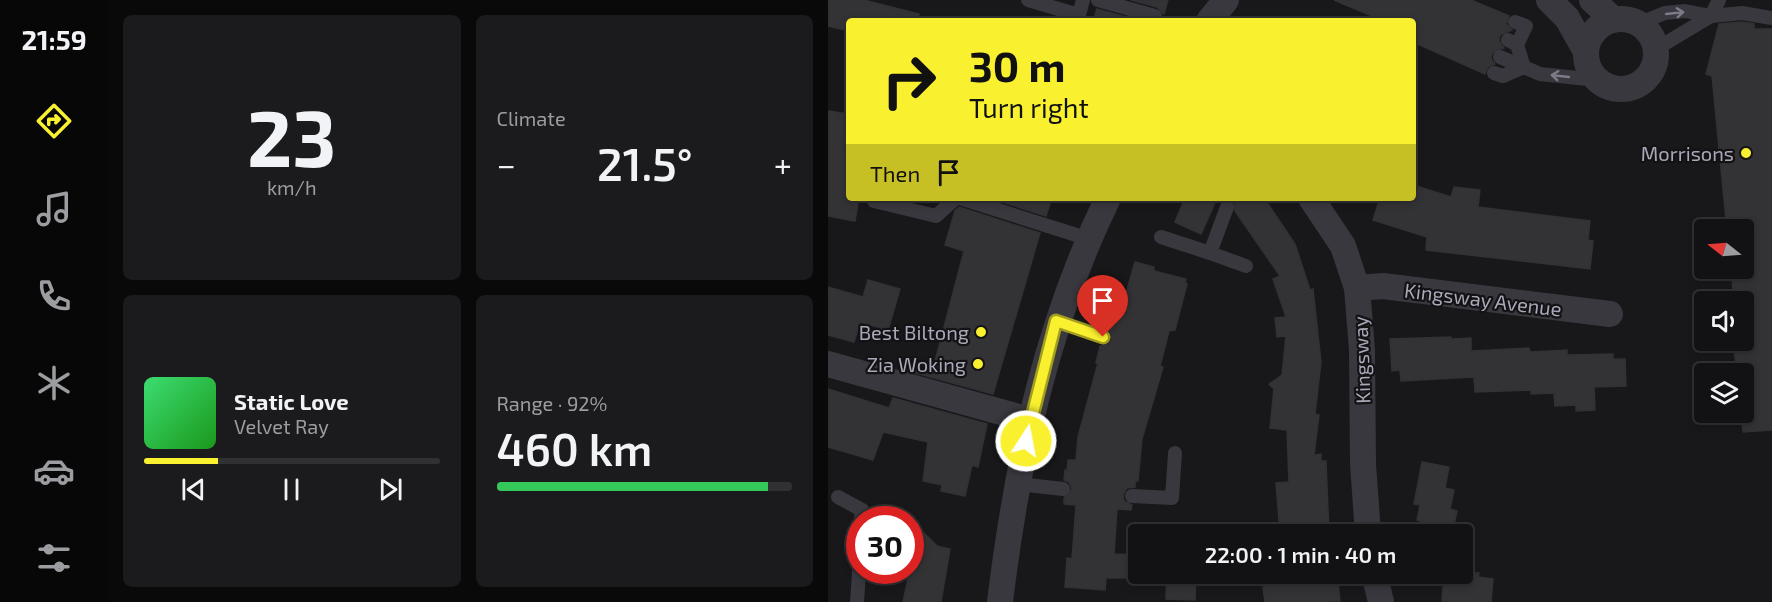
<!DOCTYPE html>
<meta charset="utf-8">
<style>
body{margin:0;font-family:"Exo 2",sans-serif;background:#1b1a1c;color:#f1f3f6;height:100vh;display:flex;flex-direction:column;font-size:22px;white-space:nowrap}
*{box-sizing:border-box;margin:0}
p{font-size:20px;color:#9c9da0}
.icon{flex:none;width:33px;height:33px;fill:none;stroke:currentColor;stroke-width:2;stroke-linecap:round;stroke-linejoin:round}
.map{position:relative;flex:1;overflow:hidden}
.sheet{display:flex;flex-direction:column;gap:15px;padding:15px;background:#0a090a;width:720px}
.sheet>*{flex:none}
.top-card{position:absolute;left:18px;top:18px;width:570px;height:183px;border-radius:6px;box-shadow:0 3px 9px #0003,0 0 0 2px #313133;background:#f9f12f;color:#111;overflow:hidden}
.needle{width:39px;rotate:287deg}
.fabs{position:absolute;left:866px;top:219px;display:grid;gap:12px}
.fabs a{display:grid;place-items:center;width:60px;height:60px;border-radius:6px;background:#121113;box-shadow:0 3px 9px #0003,0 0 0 2px #313133;font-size:30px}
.speed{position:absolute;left:18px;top:506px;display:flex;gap:12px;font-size:30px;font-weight:700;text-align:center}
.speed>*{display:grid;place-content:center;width:78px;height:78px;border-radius:50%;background:#121113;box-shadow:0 3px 9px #0003,0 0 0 2px #313133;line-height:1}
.speed .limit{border:9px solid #d22;background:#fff;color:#111}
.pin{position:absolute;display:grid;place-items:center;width:51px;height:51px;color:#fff;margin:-62px -26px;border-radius:50% 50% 50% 0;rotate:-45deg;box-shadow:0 0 6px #0007}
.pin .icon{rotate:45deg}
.me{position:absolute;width:66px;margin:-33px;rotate:11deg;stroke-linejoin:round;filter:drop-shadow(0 0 4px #0008)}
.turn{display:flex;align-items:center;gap:21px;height:126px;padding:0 24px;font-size:27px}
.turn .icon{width:78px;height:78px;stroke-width:2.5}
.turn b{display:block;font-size:42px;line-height:51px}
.then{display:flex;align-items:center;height:57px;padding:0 24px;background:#0003;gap:12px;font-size:22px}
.big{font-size:45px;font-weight:600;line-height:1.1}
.sheet .tile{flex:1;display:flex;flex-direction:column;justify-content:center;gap:9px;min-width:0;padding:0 21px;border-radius:9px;background:#1b1a1c}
.sheet .dial{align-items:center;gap:0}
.dial b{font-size:78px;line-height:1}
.song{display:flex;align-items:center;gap:18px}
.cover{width:72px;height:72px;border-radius:9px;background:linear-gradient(135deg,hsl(140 70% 55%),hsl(120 70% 35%))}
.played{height:6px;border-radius:3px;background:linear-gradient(90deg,#f9f12f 25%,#313133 25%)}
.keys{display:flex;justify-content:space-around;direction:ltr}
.heat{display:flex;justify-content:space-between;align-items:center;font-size:33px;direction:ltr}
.charge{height:9px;border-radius:4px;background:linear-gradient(90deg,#34c759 92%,#313133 0)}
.sheet .tiles{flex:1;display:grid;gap:15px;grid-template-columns:repeat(2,1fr)}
.trip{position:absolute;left:300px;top:524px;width:345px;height:60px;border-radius:6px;background:#121113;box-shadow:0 3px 9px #0003,0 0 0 2px #313133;font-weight:600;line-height:60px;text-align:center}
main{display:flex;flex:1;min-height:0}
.menu{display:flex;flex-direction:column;width:108px;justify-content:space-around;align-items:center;background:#070708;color:#9c9da0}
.menu .icon{width:42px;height:42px}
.menu .active{color:#f9f12f}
.menu b{font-size:27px;color:#f1f3f6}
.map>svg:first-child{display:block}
</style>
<main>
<nav class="menu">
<b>21:59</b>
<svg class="icon active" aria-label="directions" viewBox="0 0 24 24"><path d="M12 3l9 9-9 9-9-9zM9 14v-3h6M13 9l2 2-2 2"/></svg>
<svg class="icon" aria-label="music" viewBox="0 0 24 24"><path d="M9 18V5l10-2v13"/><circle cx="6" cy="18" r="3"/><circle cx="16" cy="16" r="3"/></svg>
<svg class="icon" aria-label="phone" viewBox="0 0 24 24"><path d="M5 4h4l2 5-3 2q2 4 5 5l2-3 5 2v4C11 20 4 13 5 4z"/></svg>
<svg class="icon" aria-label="climate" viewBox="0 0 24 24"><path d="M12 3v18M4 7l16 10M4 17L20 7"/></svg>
<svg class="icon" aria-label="car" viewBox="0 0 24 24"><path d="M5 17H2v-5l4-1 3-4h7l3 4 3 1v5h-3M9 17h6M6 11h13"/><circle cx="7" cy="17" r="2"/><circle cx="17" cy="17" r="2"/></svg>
<svg class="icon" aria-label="filters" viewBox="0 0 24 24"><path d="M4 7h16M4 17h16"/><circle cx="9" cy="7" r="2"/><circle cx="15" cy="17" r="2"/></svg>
</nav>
<section class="sheet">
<div class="tiles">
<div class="tile dial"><b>23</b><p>km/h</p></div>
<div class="tile"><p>Climate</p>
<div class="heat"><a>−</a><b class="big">21.5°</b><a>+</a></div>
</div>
<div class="tile">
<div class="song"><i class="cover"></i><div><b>Static Love</b><p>Velvet Ray</p></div></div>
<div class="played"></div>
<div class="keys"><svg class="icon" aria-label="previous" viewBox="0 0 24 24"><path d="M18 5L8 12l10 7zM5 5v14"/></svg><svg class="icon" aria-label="pause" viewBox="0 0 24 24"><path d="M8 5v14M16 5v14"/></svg><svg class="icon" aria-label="next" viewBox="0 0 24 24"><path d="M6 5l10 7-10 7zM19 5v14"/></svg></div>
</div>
<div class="tile"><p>Range · 92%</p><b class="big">460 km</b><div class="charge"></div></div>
</div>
</section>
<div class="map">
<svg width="944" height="602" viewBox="0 0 944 602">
<rect width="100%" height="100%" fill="#181719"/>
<g fill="#333235" stroke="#323135" stroke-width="1.5">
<polygon points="0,0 36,0 91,14 90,21 21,21 21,31 0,26"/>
<polygon points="303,0 340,0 336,14 329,7"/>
<polygon points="506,0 643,0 681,16 678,24 684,30 672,35 671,41 676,48 664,53 663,59 667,64 660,67 657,74 585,42 585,21 556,21"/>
<polygon points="269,9 312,21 265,21"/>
<polygon points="914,22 926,24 926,29 944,29 944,430 915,432 913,412 915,412 915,374 909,374 905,340 915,340 915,302 906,302 903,268 915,268 915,230 899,230 884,76 878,74 891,24"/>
<polygon points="0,111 20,114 15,148 21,149 21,198 31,198 27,221 0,216"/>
<polygon points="585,185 623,197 626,187 652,190 650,207 762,221 760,240 765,241 762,269 598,250 599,237 545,220 552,198 585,198"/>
<polygon points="162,198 224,198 218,216"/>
<polygon points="357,198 389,198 373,234 347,222"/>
<polygon points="398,198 436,198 467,244 482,290 485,289 493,362 487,414 491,415 486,455 493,454 493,461 498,461 501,534 452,534 448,483 461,482 459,430 442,428 446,389 441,384 454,375 458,336 449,337 447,318 458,317 445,279 452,276 407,211 406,202"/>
<polygon points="131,207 212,233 165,394 73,369 75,365 104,373 136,251 117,245 127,211"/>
<polygon points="307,262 326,267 326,271 358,279 357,283 359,284 347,330 341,331 332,366 335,367 314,439 310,481 307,481 307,487 299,488 295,495 296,501 304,505 303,510 289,509 286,554 310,555 310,578 278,578 277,590 237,587 239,558 244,559 248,505 236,504 236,498 244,489 241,482 236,480 237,470 239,470 240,460 248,460 250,437 270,363 268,363 272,346 280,344 284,339 282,332 277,328 279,323 286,325 289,313 292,314"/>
<polygon points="40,280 72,289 60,330 32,322 26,342 0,335 0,287 35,297"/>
<polygon points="623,337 623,339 643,338 643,351 701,348 702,352 739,350 739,355 785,354 785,359 797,359 798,386 766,387 767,410 748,411 748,405 727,406 726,393 703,394 703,390 647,392 646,377 573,381 572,370 564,371 562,339"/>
<polygon points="0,389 61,408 65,398 159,424 150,467 144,465 137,496 113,491 114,485 95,481 100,442 55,432 45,460 0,447"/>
<polygon points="594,462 621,467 617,488 626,490 622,509 629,511 624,534 594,534 595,522 589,520 592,505 586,504"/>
<polygon points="82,519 109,546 122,549 113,602 75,602 82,570"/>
<polygon points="339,573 368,573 367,600 338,599"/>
<polygon points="469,573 509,573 512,601 437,602 435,587 441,581 470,578"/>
<polygon points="616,573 651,573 650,577 665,579 663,602 614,601"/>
</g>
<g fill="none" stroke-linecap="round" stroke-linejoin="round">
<g stroke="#39383e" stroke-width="14">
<polyline points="200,0 251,15 255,0"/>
<polyline points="270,0 327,16 325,21"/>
<polyline points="687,22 698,26 689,45"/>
<polyline points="812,23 837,13 857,11 883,16 914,13 944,18"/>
<polyline points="680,40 689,45 696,67"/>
<polyline points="828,49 883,16 891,0"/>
<polyline points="672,57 712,74 769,80"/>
<polyline points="666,73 675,76 696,67"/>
<polyline points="132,198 261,239"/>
<polyline points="46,201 108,216 128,198"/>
<polyline points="399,207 382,253 418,266"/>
<polyline points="333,237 382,253"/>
<polyline points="228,321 275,337"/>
<polyline points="190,484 235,489"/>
<polyline points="304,496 344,498 347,453"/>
<polyline points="10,497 34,510 33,519"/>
<polyline points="29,602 32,558"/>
</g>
<g stroke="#39383e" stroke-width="26">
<polyline points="721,0 739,18 757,50"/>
<polyline points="764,0 785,19"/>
<circle cx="793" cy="54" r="35"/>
<polyline points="381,21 398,0"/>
<polyline points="483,198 515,246 529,288 534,350 535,464 540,534"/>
<polyline points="529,288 555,286 782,314"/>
<polyline points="0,364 202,420"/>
<polyline points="546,573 553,602"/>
<path d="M 172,602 C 189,462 218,325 280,198"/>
</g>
</g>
<defs><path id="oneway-shaft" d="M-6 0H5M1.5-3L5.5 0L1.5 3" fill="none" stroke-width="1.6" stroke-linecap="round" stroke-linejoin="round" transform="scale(1.5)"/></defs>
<g stroke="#7c7c88">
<use href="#oneway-shaft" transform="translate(847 13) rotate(-6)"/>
<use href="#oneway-shaft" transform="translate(732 76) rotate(-174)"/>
</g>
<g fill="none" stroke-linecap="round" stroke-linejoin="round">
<defs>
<polyline id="route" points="198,441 228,321 275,337"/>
</defs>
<use href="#route" stroke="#a29d1f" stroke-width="15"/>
<use href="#route" stroke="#f9f12f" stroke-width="10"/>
</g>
<g fill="#f9f12f" stroke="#131214" stroke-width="2">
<circle cx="918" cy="153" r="6"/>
<circle cx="153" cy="332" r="6"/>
<circle cx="150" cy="364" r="6"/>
</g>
<g text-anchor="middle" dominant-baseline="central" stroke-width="4.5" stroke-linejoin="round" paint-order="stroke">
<g font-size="20" fill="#a9a9b9" stroke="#131214" text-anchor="end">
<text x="906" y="153">Morrisons</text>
<text x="141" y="332">Best Biltong</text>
<text x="138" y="364">Zia Woking</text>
</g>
<g font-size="20" fill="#a9a9b9" stroke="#131214">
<text transform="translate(655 299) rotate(7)">Kingsway Avenue</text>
<text transform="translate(533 360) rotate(-92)">Kingsway</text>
</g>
</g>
</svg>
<div class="fabs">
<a><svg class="needle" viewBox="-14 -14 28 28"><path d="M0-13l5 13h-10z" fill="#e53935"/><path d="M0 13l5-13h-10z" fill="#9c9da0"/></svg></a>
<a><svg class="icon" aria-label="sound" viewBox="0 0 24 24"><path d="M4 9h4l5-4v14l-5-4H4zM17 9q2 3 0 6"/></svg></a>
<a><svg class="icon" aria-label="layers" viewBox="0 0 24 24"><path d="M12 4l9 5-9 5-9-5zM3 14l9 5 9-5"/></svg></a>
</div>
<div class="speed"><div class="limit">30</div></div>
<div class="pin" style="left:275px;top:337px;background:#d93025"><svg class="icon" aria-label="arrive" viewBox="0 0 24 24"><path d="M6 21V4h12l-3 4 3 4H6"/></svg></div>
<svg class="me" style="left:198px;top:441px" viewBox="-20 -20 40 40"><circle r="17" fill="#f9f12f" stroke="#fff" stroke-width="3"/><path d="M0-11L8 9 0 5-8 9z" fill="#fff"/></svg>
<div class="trip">22:00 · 1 min · 40 m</div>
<div class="top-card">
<div class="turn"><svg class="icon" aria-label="right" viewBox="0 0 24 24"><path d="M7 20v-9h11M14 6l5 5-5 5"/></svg><div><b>30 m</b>Turn right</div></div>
<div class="then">Then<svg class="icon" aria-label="arrive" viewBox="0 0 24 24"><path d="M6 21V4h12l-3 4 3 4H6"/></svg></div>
</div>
</div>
</main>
